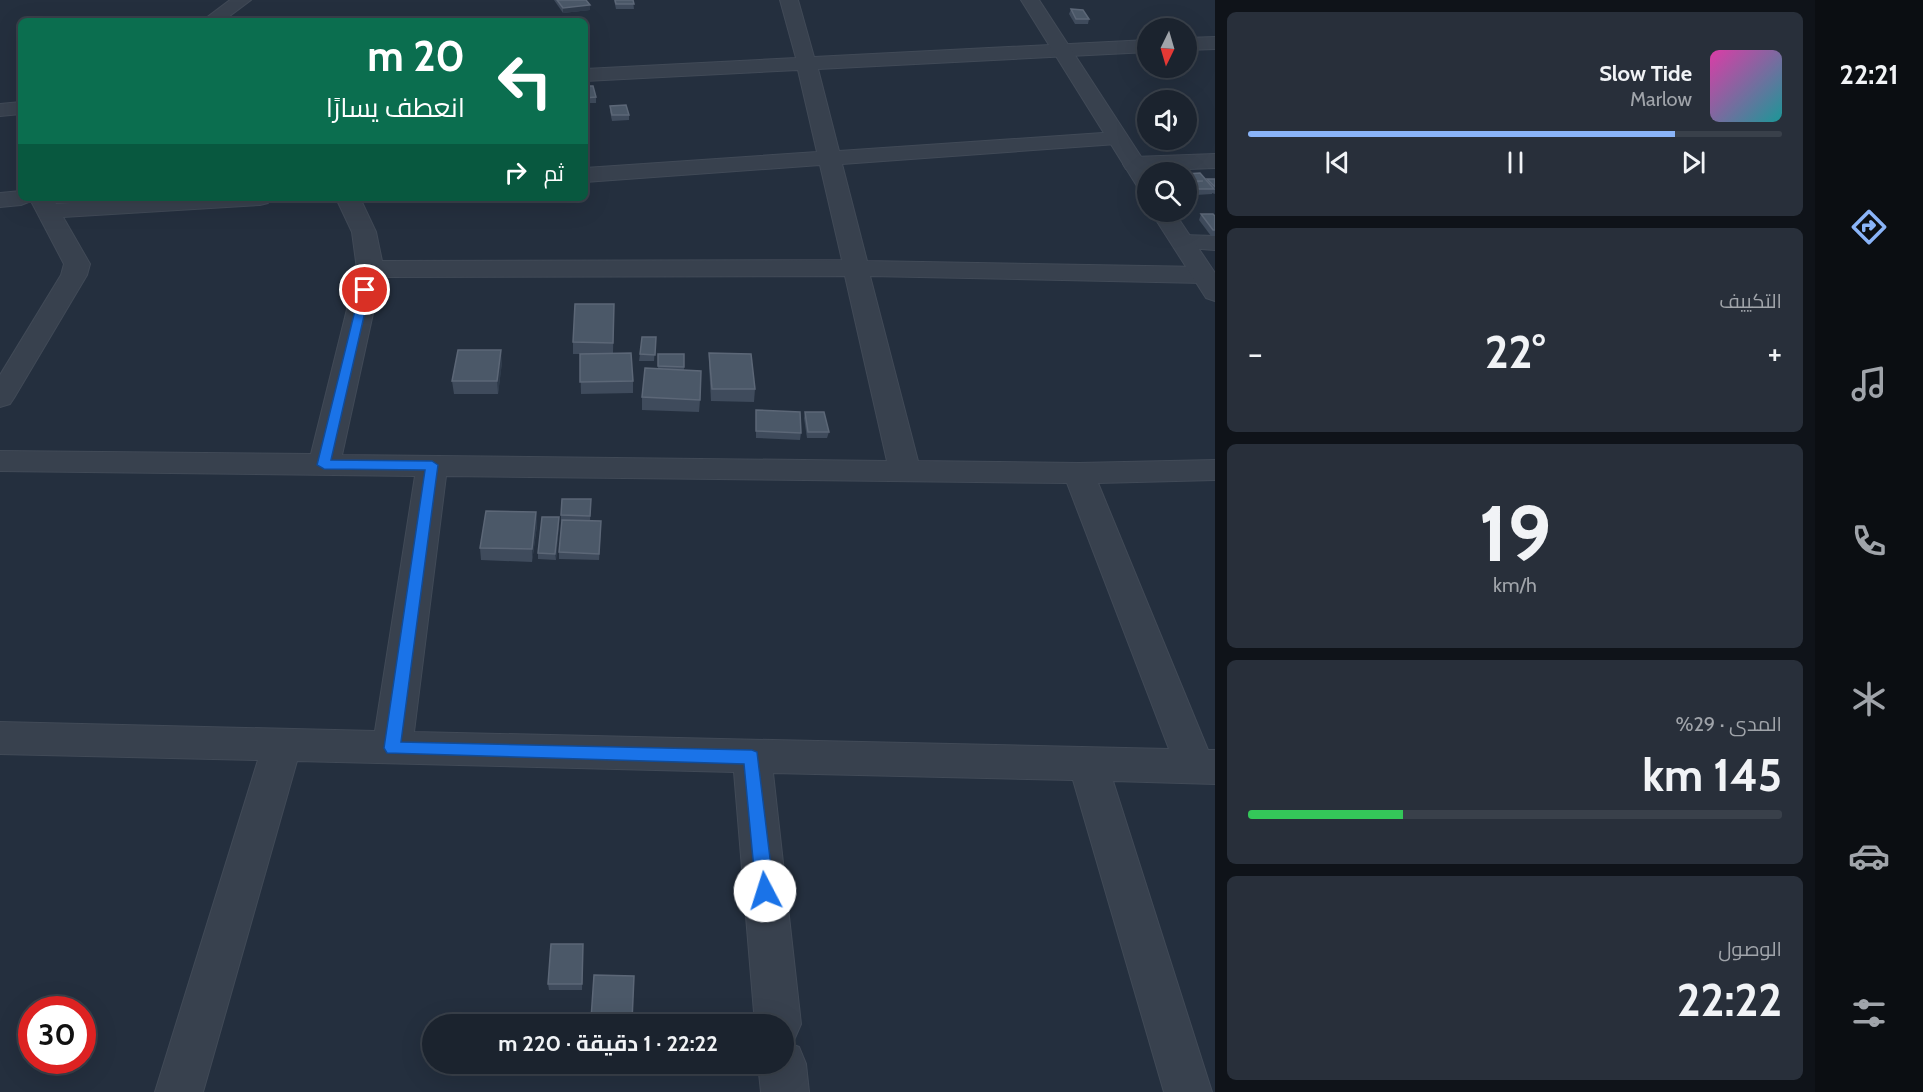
<!DOCTYPE html>
<html lang="ar">
<meta charset="utf-8">
<style>
body{margin:0;font-family:Cabin,Cairo,sans-serif;background:#282f3a;color:#f1f3f6;direction:rtl;height:100vh;display:flex;flex-direction:column;font-size:22px;white-space:nowrap}
*{box-sizing:border-box;margin:0}
p{font-size:20px;color:#a0a4aa}
.icon{flex:none;width:33px;height:33px;fill:none;stroke:currentColor;stroke-width:2;stroke-linecap:round;stroke-linejoin:round}
.map{position:relative;flex:1;overflow:hidden;direction:ltr}
.details{display:flex;flex-direction:column;gap:12px;padding:12px;background:#0f1319;width:600px}
.details>*{flex:none}
.top-card{position:absolute;left:18px;top:18px;width:570px;height:183px;border-radius:9px;box-shadow:0 6px 24px #0002,0 0 0 2px #39404a;direction:rtl;background:#0b6e4f;color:#fff;overflow:hidden}
.needle{width:39px;rotate:185deg}
.buttons{position:absolute;left:1137px;top:18px;display:grid;gap:12px}
.buttons a{display:grid;place-items:center;width:60px;height:60px;border-radius:50%;background:#1b232e;box-shadow:0 6px 24px #0002,0 0 0 2px #39404a;font-size:30px}
.speed{position:absolute;left:18px;top:996px;display:flex;gap:12px;font-size:30px;font-weight:700;text-align:center}
.speed>*{display:grid;place-content:center;width:78px;height:78px;border-radius:50%;background:#1b232e;box-shadow:0 6px 24px #0002,0 0 0 2px #39404a;line-height:1}
.speed .limit{border:9px solid #d22;background:#fff;color:#111}
.pin{position:absolute;display:grid;place-items:center;width:51px;height:51px;color:#fff;margin:-26px;border:3px solid #fff;border-radius:50%;box-shadow:0 2px 6px #0007}
.me{position:absolute;width:66px;margin:-33px;rotate:355deg;stroke-linejoin:round;filter:drop-shadow(0 0 4px #0008)}
.turn{display:flex;align-items:center;gap:21px;height:126px;padding:0 24px;font-size:27px}
.turn .icon{width:78px;height:78px;stroke-width:2.5}
.turn b{display:block;font-size:42px;line-height:51px}
.then{display:flex;align-items:center;height:57px;padding:0 24px;background:#0003;gap:12px;font-size:22px}
.big{font-size:45px;font-weight:700;line-height:1.1}
.details .tile{flex:1;display:flex;flex-direction:column;justify-content:center;gap:9px;min-width:0;padding:0 21px;border-radius:9px;background:#282f3a}
.details .dial{align-items:center;gap:0}
.dial b{font-size:78px;line-height:1}
.song{display:flex;align-items:center;gap:18px}
.cover{width:72px;height:72px;border-radius:9px;background:linear-gradient(135deg,hsl(320 70% 55%),hsl(180 70% 35%))}
.played{height:6px;border-radius:3px;background:linear-gradient(90deg,#8ab4f8 80%,#39404a 80%)}
.keys{display:flex;justify-content:space-around;direction:ltr}
.heat{display:flex;justify-content:space-between;align-items:center;font-size:33px;direction:ltr}
.charge{height:9px;border-radius:4px;background:linear-gradient(90deg,#34c759 29%,#39404a 0)}
.trip{position:absolute;left:422px;top:1014px;width:372px;height:60px;border-radius:30px;background:#1b232e;box-shadow:0 6px 24px #0002,0 0 0 2px #39404a;font-weight:700;line-height:60px;text-align:center;direction:rtl}
main{display:flex;flex:1;min-height:0}
.dock{display:flex;flex-direction:column;width:108px;justify-content:space-around;align-items:center;background:#0b0e12;color:#a0a4aa}
.dock .icon{width:42px;height:42px}
.dock .current{color:#8ab4f8}
.dock b{font-size:27px;color:#f1f3f6}
.map>svg:first-child{display:block}
</style>
<main>
<nav class="dock">
<b>22:21</b>
<svg class="icon current" aria-label="directions" viewBox="0 0 24 24"><path d="M12 3l9 9-9 9-9-9zM9 14v-3h6M13 9l2 2-2 2"/></svg>
<svg class="icon" aria-label="music" viewBox="0 0 24 24"><path d="M9 18V5l10-2v13"/><circle cx="6" cy="18" r="3"/><circle cx="16" cy="16" r="3"/></svg>
<svg class="icon" aria-label="phone" viewBox="0 0 24 24"><path d="M5 4h4l2 5-3 2q2 4 5 5l2-3 5 2v4C11 20 4 13 5 4z"/></svg>
<svg class="icon" aria-label="climate" viewBox="0 0 24 24"><path d="M12 3v18M4 7l16 10M4 17L20 7"/></svg>
<svg class="icon" aria-label="car" viewBox="0 0 24 24"><path d="M5 17H2v-5l4-1 3-4h7l3 4 3 1v5h-3M9 17h6M6 11h13"/><circle cx="7" cy="17" r="2"/><circle cx="17" cy="17" r="2"/></svg>
<svg class="icon" aria-label="filters" viewBox="0 0 24 24"><path d="M4 7h16M4 17h16"/><circle cx="9" cy="7" r="2"/><circle cx="15" cy="17" r="2"/></svg>
</nav>
<section class="details">
<div class="tile">
<div class="song"><i class="cover"></i><div><b>Slow Tide</b><p>Marlow</p></div></div>
<div class="played"></div>
<div class="keys"><svg class="icon" aria-label="previous" viewBox="0 0 24 24"><path d="M18 5L8 12l10 7zM5 5v14"/></svg><svg class="icon" aria-label="pause" viewBox="0 0 24 24"><path d="M8 5v14M16 5v14"/></svg><svg class="icon" aria-label="next" viewBox="0 0 24 24"><path d="M6 5l10 7-10 7zM19 5v14"/></svg></div>
</div>
<div class="tile"><p>التكييف</p>
<div class="heat"><a>−</a><b class="big">22°</b><a>+</a></div>
</div>
<div class="tile dial"><b>19</b><p>km/h</p></div>
<div class="tile"><p>المدى · 29%</p><b class="big">145 km</b><div class="charge"></div></div>
<div class="tile"><p>الوصول</p><b class="big">22:22</b></div>
</section>
<div class="map">
<svg width="1215" height="1092" viewBox="0 0 1215 1092">
<rect width="100%" height="100%" fill="#242f3e"/>
<g fill="none" stroke-linecap="round" stroke-linejoin="round">
<defs>
<g id="minor">
<polygon points="230,0 251,0 223,21 202,21"/>
<path d="M 780,0 L 798,0 L 814,57 L 1148,40 L 1148,52 L 818,69 L 839,151 L 1117,132 L 1125,133 L 1128,138 L 1125,143 L 1117,144 L 842,164 L 867,261 L 1203,267 L 1212,270 L 1215,274 L 1212,280 L 1203,283 L 870,276 L 918,461 L 1079,463 L 1215,460 L 1215,480 L 1098,483 L 1208,750 L 1215,750 L 1215,784 L 1113,781 L 1212,1092 L 1164,1092 L 1073,780 L 773,773 L 801,1024 L 794,1040 L 789,1043 L 799,1047 L 806,1064 L 809,1092 L 761,1092 L 758,1064 L 783,1064 L 783,1024 L 755,1024 L 734,772 L 297,761 L 203,1092 L 155,1092 L 258,760 L 0,754 L 0,722 L 375,731 L 415,476 L 0,471 L 0,451 L 311,454 L 357,269 L 352,232 L 336,198 L 360,198 L 376,232 L 382,261 L 842,260 L 820,165 L 585,182 L 585,168 L 817,152 L 798,70 L 585,81 L 585,69 L 796,58 ZM 845,276 L 887,461 L 342,455 L 381,277 ZM 446,476 L 1067,483 L 1169,749 L 414,732 Z"/>
<polygon points="1215,37 1215,49 1186,50 1186,38"/>
<polygon points="21,102 21,114 0,116 0,104"/>
<polygon points="1215,154 1215,168 1134,171 1126,169 1123,164 1126,159 1134,157"/>
<polygon points="21,191 21,198 53,198 56,204 147,198 272,198 268,203 260,205 63,217 90,264 87,275 14,398 10,404 0,407 0,375 61,275 64,264 31,201 21,205 0,207 0,193"/>
<polygon points="1183,235 1215,236 1215,250 1174,247 1171,242 1174,237"/>
</g>
<g id="tertiary">
<polygon points="1021,0 1039,0 1151,172 1148,172 1148,193 1140,191 1137,186"/>
<polygon points="1151,212 1174,212 1215,273 1215,301 1206,298"/>
</g>
</defs>
<use href="#minor" stroke="#414a57" stroke-width="2"/>
<use href="#tertiary" stroke="#414a57" stroke-width="2"/>
<use href="#minor" fill="#38414e" fill-rule="evenodd"/>
<use href="#tertiary" fill="#38414e" fill-rule="evenodd"/>
</g>
<g fill="#3f4b5c">
<polygon points="554,0 586,0 590,5 590,10 563,13"/>
<polygon points="614,0 633,0 634,9 616,9"/>
<polygon points="1071,9 1089,19 1088,24 1075,24 1069,14"/>
<polygon points="585,86 596,97 596,103 585,103"/>
<polygon points="610,106 629,115 629,120 612,121 610,111"/>
<polygon points="1186,174 1207,181 1207,179 1215,179 1215,194 1212,193 1212,194 1196,195 1190,188 1191,187 1190,187 1186,183"/>
<polygon points="1201,214 1215,216 1215,236 1211,236 1199,220"/>
<polygon points="614,304 613,353 633,381 633,393 581,394 580,354 573,354 573,342"/>
<polygon points="656,337 654,361 639,361 640,354"/>
<polygon points="709,353 755,389 754,402 711,401 709,366"/>
<polygon points="658,354 684,354 684,370 700,400 699,412 642,410 642,397 658,369"/>
<polygon points="502,362 498,394 454,394 452,381"/>
<polygon points="756,410 801,433 800,440 756,438"/>
<polygon points="805,412 829,432 827,438 807,438 804,418"/>
<polygon points="591,499 590,521 601,528 599,560 559,559 559,552 562,521 561,521 561,515"/>
<polygon points="536,512 537,525 532,562 481,560 480,548"/>
<polygon points="559,524 556,560 538,559 538,553"/>
<polygon points="583,944 582,990 549,990 548,984"/>
<polygon points="634,976 632,1024 591,1024 591,1019"/>
</g>
<g fill="#2f3b4b">
<polygon points="590,5 590,10 563,13 563,8"/>
<polygon points="501,350 502,362 498,394 497,381"/>
<polygon points="536,512 537,525 532,562 532,549"/>
<polygon points="559,517 559,524 556,560 555,554"/>
</g>
<g fill="#4b5868" stroke="#5c6777" stroke-width="1.5">
<polygon points="557,0 586,0 590,5 563,8"/>
<polygon points="615,0 633,0 634,4 616,4"/>
<polygon points="1071,9 1083,10 1089,19 1076,19"/>
<polygon points="585,86 593,86 596,97 585,98"/>
<polygon points="626,105 629,115 612,115 610,106"/>
<polygon points="1200,173 1214,189 1198,189 1193,182 1203,181 1192,181 1186,175 1186,174"/>
<polygon points="1207,179 1215,179 1215,187"/>
<polygon points="1201,214 1213,214 1215,216 1215,230 1213,230"/>
<polygon points="575,304 614,304 613,343 573,342"/>
<polygon points="642,337 656,337 655,355 640,354"/>
<polygon points="458,350 501,350 497,381 452,381"/>
<polygon points="631,353 633,381 580,382 580,354"/>
<polygon points="709,353 751,354 755,389 712,389"/>
<polygon points="658,354 684,354 684,367 658,366"/>
<polygon points="645,368 701,371 700,400 642,397"/>
<polygon points="756,410 800,412 801,433 756,431"/>
<polygon points="805,412 824,412 829,432 808,432"/>
<polygon points="562,499 591,499 590,516 561,515"/>
<polygon points="486,511 536,512 532,549 480,548"/>
<polygon points="542,517 559,517 555,554 538,553"/>
<polygon points="562,520 601,521 599,554 559,552"/>
<polygon points="551,944 583,944 582,984 548,984"/>
<polygon points="594,975 634,976 632,1021 591,1019"/>
</g>
<polygon fill="#1a73e8" stroke="#114b97" stroke-width="1.5" points="365,287 370,290 331,460 432,461 438,465 401,742 752,750 757,752 774,891 771,896 765,899 759,896 756,891 744,764 387,753 384,748 425,470 324,469 317,465 360,290"/>
</svg>
<div class="buttons">
<a><svg class="needle" viewBox="-14 -14 28 28"><path d="M0-13l5 13h-10z" fill="#e53935"/><path d="M0 13l5-13h-10z" fill="#a0a4aa"/></svg></a>
<a><svg class="icon" aria-label="sound" viewBox="0 0 24 24"><path d="M4 9h4l5-4v14l-5-4H4zM17 9q2 3 0 6"/></svg></a>
<a><svg class="icon" aria-label="search" viewBox="0 0 24 24"><circle cx="10" cy="10" r="6"/><path d="M15 15l6 6"/></svg></a>
</div>
<div class="speed"><div class="limit">30</div></div>
<div class="pin" style="left:365px;top:290px;background:#d93025"><svg class="icon" aria-label="arrive" viewBox="0 0 24 24"><path d="M6 21V4h12l-3 4 3 4H6"/></svg></div>
<svg class="me" style="left:765px;top:891px" viewBox="-20 -20 40 40"><circle r="19" fill="#fff"/><path d="M0-13L10 11 0 6-10 11z" fill="#1a73e8"/></svg>
<div class="trip">22:22 · 1 دقيقة · 220 m</div>
<div class="top-card">
<div class="turn"><svg class="icon" aria-label="left" viewBox="0 0 24 24"><path d="M17 20v-9H6M10 6l-5 5 5 5"/></svg><div><b>20 m</b>انعطف يسارًا</div></div>
<div class="then">ثم<svg class="icon" aria-label="right" viewBox="0 0 24 24"><path d="M7 20v-9h11M14 6l5 5-5 5"/></svg></div>
</div>
</div>
</main>
